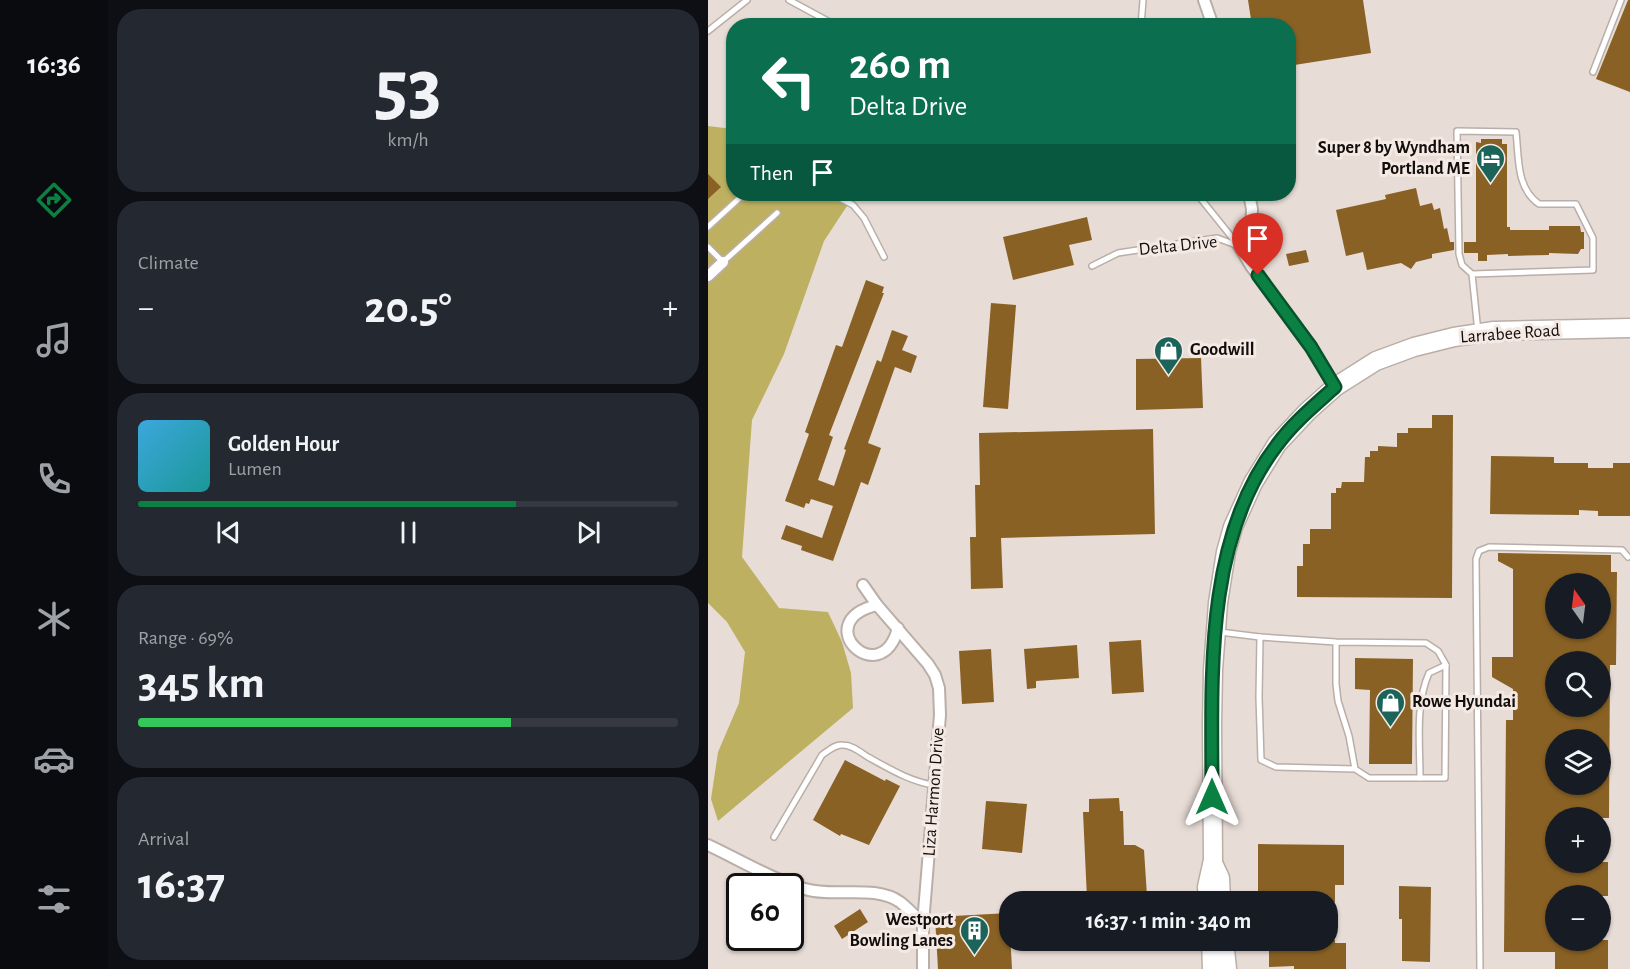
<!DOCTYPE html>
<meta charset="utf-8">
<style>
body{margin:0;font-family:"Alegreya Sans",sans-serif;background:#242831;color:#f1f3f6;height:100vh;display:flex;flex-direction:column;font-size:22px;white-space:nowrap}
*{box-sizing:border-box;margin:0}
p{font-size:20px;color:#9ea1a6}
.icon{flex:none;width:33px;height:33px;fill:none;stroke:currentColor;stroke-width:2;stroke-linecap:round;stroke-linejoin:round}
.map{position:relative;flex:1;overflow:hidden}
.sheet{display:flex;flex-direction:column;gap:9px;padding:9px;background:#0d0f14;width:600px}
.sheet>*{flex:none}
.banner{position:absolute;left:18px;top:18px;width:570px;height:183px;border-radius:24px;box-shadow:0 2px 4px #0004;background:#0b6e4f;color:#fff;overflow:hidden}
.needle{width:39px;rotate:346deg}
.fabs{position:absolute;left:837px;top:573px;display:grid;gap:12px}
.fabs a{display:grid;place-items:center;width:66px;height:66px;border-radius:50%;background:#171b24;box-shadow:0 2px 4px #0004;font-size:30px}
.speed{position:absolute;left:18px;top:873px;display:flex;gap:12px;font-size:30px;font-weight:700;text-align:center}
.speed>*{display:grid;place-content:center;width:78px;height:78px;border-radius:50%;background:#171b24;box-shadow:0 2px 4px #0004;line-height:1}
.speed .limit{border:3px solid #111;border-radius:9px;background:#fff;color:#111}
.pin{position:absolute;display:grid;place-items:center;width:51px;height:51px;color:#fff;margin:-62px -26px;border-radius:50% 50% 50% 0;rotate:-45deg;box-shadow:0 0 6px #0007}
.pin .icon{rotate:45deg}
.me{position:absolute;width:66px;margin:-33px;rotate:0deg;stroke-linejoin:round;filter:drop-shadow(0 0 4px #0008)}
.turn{display:flex;align-items:center;gap:21px;height:126px;padding:0 24px;font-size:27px}
.turn .icon{width:78px;height:78px;stroke-width:2.5}
.turn b{display:block;font-size:42px;line-height:51px}
.then{display:flex;align-items:center;height:57px;padding:0 24px;background:#0003;gap:12px;font-size:22px}
.big{font-size:45px;font-weight:700;line-height:1.1}
.sheet .card{flex:1;display:flex;flex-direction:column;justify-content:center;gap:9px;min-width:0;padding:0 21px;border-radius:24px;background:#242831}
.sheet .dial{align-items:center;gap:0}
.dial b{font-size:78px;line-height:1}
.song{display:flex;align-items:center;gap:18px}
.cover{width:72px;height:72px;border-radius:9px;background:linear-gradient(135deg,hsl(200 70% 55%),hsl(180 70% 35%))}
.played{height:6px;border-radius:3px;background:linear-gradient(90deg,#0b8043 70%,#363941 70%)}
.keys{display:flex;justify-content:space-around;direction:ltr}
.heat{display:flex;justify-content:space-between;align-items:center;font-size:33px;direction:ltr}
.charge{height:9px;border-radius:4px;background:linear-gradient(90deg,#34c759 69%,#363941 0)}
.trip{position:absolute;left:291px;top:891px;width:339px;height:60px;border-radius:24px;background:#171b24;box-shadow:0 2px 4px #0004;font-weight:700;line-height:60px;text-align:center}
main{display:flex;flex:1;min-height:0}
.tab-bar{display:flex;flex-direction:column;width:108px;justify-content:space-around;align-items:center;background:#090b0e;color:#9ea1a6}
.tab-bar .icon{width:42px;height:42px}
.tab-bar .on{color:#0b8043}
.tab-bar b{font-size:27px;color:#f1f3f6}
.map>svg:first-child{display:block}
</style>
<main>
<nav class="tab-bar">
<b>16:36</b>
<svg class="icon on" aria-label="directions" viewBox="0 0 24 24"><path d="M12 3l9 9-9 9-9-9zM9 14v-3h6M13 9l2 2-2 2"/></svg>
<svg class="icon" aria-label="music" viewBox="0 0 24 24"><path d="M9 18V5l10-2v13"/><circle cx="6" cy="18" r="3"/><circle cx="16" cy="16" r="3"/></svg>
<svg class="icon" aria-label="phone" viewBox="0 0 24 24"><path d="M5 4h4l2 5-3 2q2 4 5 5l2-3 5 2v4C11 20 4 13 5 4z"/></svg>
<svg class="icon" aria-label="climate" viewBox="0 0 24 24"><path d="M12 3v18M4 7l16 10M4 17L20 7"/></svg>
<svg class="icon" aria-label="car" viewBox="0 0 24 24"><path d="M5 17H2v-5l4-1 3-4h7l3 4 3 1v5h-3M9 17h6M6 11h13"/><circle cx="7" cy="17" r="2"/><circle cx="17" cy="17" r="2"/></svg>
<svg class="icon" aria-label="filters" viewBox="0 0 24 24"><path d="M4 7h16M4 17h16"/><circle cx="9" cy="7" r="2"/><circle cx="15" cy="17" r="2"/></svg>
</nav>
<section class="sheet">
<div class="card dial"><b>53</b><p>km/h</p></div>
<div class="card"><p>Climate</p>
<div class="heat"><a>−</a><b class="big">20.5°</b><a>+</a></div>
</div>
<div class="card">
<div class="song"><i class="cover"></i><div><b>Golden Hour</b><p>Lumen</p></div></div>
<div class="played"></div>
<div class="keys"><svg class="icon" aria-label="previous" viewBox="0 0 24 24"><path d="M18 5L8 12l10 7zM5 5v14"/></svg><svg class="icon" aria-label="pause" viewBox="0 0 24 24"><path d="M8 5v14M16 5v14"/></svg><svg class="icon" aria-label="next" viewBox="0 0 24 24"><path d="M6 5l10 7-10 7zM19 5v14"/></svg></div>
</div>
<div class="card"><p>Range · 69%</p><b class="big">345 km</b><div class="charge"></div></div>
<div class="card"><p>Arrival</p><b class="big">16:37</b></div>
</section>
<div class="map">
<svg width="922" height="969" viewBox="0 0 922 969">
<rect width="100%" height="100%" fill="#e8dcd6"/>
<polygon fill="#bdb161" points="0,126 25,129 26,194 141,194 139,206 116,241 76,354 44,420 34,557 71,608 120,612 134,642 143,673 145,708 10,821 3,799 10,752 31,703 37,652 19,622 0,603"/>
<g fill="#896124" fill-rule="evenodd">
<polygon points="540,0 655,0 663,53 580,66 580,26 544,26"/>
<polygon points="920,0 922,0 922,92 888,79"/>
<polygon points="773,139 794,139 794,144 799,144 799,227 802,227 802,230 841,230 841,226 872,226 873,232 876,232 876,249 873,249 870,254 841,253 841,255 800,256 800,254 779,255 779,261 770,261 770,253 756,253 756,242 768,242 768,142 773,143"/>
<polygon points="0,174 13,187 0,199"/>
<polygon points="708,188 712,206 724,203 726,210 732,208 736,229 739,228 742,242 746,242 746,250 724,254 724,258 708,262 703,269 693,263 659,270 655,252 638,256 628,210 678,199 677,195"/>
<polygon points="379,217 384,240 361,245 366,265 305,280 295,237"/>
<polygon points="598,250 601,262 581,266 578,254"/>
<polygon points="158,280 176,287 174,293 176,293 121,435 125,437 110,480 126,486 138,450 136,449 169,360 173,362 184,330 200,336 194,350 209,356 203,373 187,367 160,443 173,448 160,485 153,482 125,561 93,550 94,546 73,539 78,525 114,538 125,506 103,499 101,504 98,503 96,508 77,501 101,434 97,432 128,345 134,347"/>
<polygon points="283,303 308,305 300,409 275,407"/>
<polygon points="493,358 495,408 428,410 428,359"/>
<polygon points="724,415 745,415 744,598 589,597 589,566 595,566 595,544 602,544 602,529 623,529 623,493 628,493 628,488 633,488 634,482 656,482 657,457 662,457 662,451 670,451 670,446 689,447 689,433 700,433 700,428 724,428"/>
<polygon points="445,429 447,534 293,538 295,588 263,589 262,537 268,537 267,485 272,485 271,433"/>
<polygon points="783,456 846,457 846,463 880,463 880,468 905,468 905,463 922,463 922,516 890,516 890,511 871,510 871,515 782,514"/>
<path d="M 790,553 L 903,555 L 903,572 L 909,572 L 908,665 L 902,665 L 901,818 L 848,818 L 848,862 L 900,862 L 900,896 L 848,896 L 848,940 L 900,940 L 900,969 L 847,969 L 847,952 L 796,952 L 798,720 L 805,720 L 805,689 L 784,677 L 784,657 L 805,657 L 805,569 L 790,561 ZM 848,584 L 892,584 L 892,628 L 848,628 ZM 848,662 L 892,662 L 892,706 L 848,706 ZM 848,740 L 892,740 L 892,784 L 848,784 Z"/>
<polygon points="433,640 436,692 404,694 401,642"/>
<polygon points="369,645 371,678 328,681 328,688 319,689 316,649"/>
<polygon points="283,649 286,702 254,704 251,651"/>
<polygon points="647,658 705,659 704,764 661,764 662,690 647,689"/>
<polygon points="137,760 177,781 178,779 192,786 161,845 133,834 132,836 105,820"/>
<polygon points="411,798 412,811 415,811 416,845 427,845 436,850 439,896 379,899 375,812 381,812 381,799"/>
<polygon points="278,801 319,804 314,853 274,849"/>
<polygon points="550,844 636,845 636,885 627,885 627,902 550,902"/>
<polygon points="691,886 723,887 722,962 694,961 694,919 691,919"/>
<polygon points="152,909 160,922 134,939 126,926"/>
<polygon points="301,913 304,969 230,969 227,917"/>
<polygon points="561,940 627,940 627,943 638,943 638,969 586,969 586,966 561,967"/>
</g>
<g fill="none" stroke-linecap="round" stroke-linejoin="round">
<defs>
<g id="service">
<polyline points="81,0 129,26"/>
<polyline points="433,26 435,0"/>
<polyline points="0,31 39,0"/>
<polyline points="885,72 913,0"/>
<polyline points="124,194 145,205 156,218 176,257"/>
<polyline points="489,194 530,245"/>
<polyline points="0,227 36,194"/>
<polyline points="0,247 15,262 69,213"/>
<polyline points="384,266 410,253 509,238 531,246"/>
<path d="M 764,274 L 754,265 L 751,254 L 749,131 L 808,132 C 811,158 808,188 831,204 L 868,204 L 885,238 L 885,270 L 764,274 L 770,332"/>
<polyline points="512,632 552,637"/>
<polyline points="628,642 628,684 630,701 641,736 647,769 661,778 737,778 738,665 730,651 718,643 628,642 552,637 551,697 553,760 568,767 647,769"/>
<path d="M 712,778 C 712,745 707,704 721,673 L 738,665"/>
<path d="M 66,837 L 114,755 C 120,751 127,744 135,745 C 144,745 152,752 160,757 C 180,768 203,782 226,785"/>
<polyline points="772,969 768,559 771,551 781,547 914,550 920,557"/>
</g>
<g id="minor">
<polyline points="496,0 505,26"/>
<polyline points="541,194 544,209 543,235 531,246 543,266 603,347 627,387"/>
<polyline points="0,276 15,262"/>
<polyline points="155,585 169,605 220,664 227,675 231,688 232,715 215,924 215,969"/>
<path d="M 169,605 C 99,622 173,693 190,628"/>
<path d="M 0,845 C 32,860 63,879 97,889 C 126,898 166,884 192,902 C 200,908 208,917 215,924"/>
</g>
<g id="primary">
<polyline points="505,863 512,878 513,902"/>
<polyline points="500,902 499,887 505,860 504,725 505,670 510,603 518,552 525,527 545,483 569,444 599,412 627,387 668,361 706,347 746,337 786,331 922,328"/>
<polyline points="503,940 504,969"/>
<polyline points="516,940 519,969"/>
</g>
</defs>
<use href="#service" stroke="#b9aea8" stroke-width="8"/>
<use href="#minor" stroke="#b9aea8" stroke-width="14"/>
<use href="#primary" stroke="#b9aea8" stroke-width="21"/>
<use href="#service" stroke="#fff" stroke-width="5"/>
<use href="#minor" stroke="#fff" stroke-width="10"/>
<use href="#primary" stroke="#fff" stroke-width="18"/>
</g>
<g fill="none" stroke-linecap="round" stroke-linejoin="round">
<defs>
<path id="route" d="M 504,797 C 504,681 495,541 569,445 C 585,423 607,405 627,387 L 603,347 L 550,275"/>
</defs>
<use href="#route" stroke="#07532c" stroke-width="15"/>
<use href="#route" stroke="#0b8043" stroke-width="10"/>
</g>
<defs>
<symbol id="hotel-pin" viewBox="-11 -11 22 30"><path d="M0 17L-7.5 6A9.5 9.5 0 1 1 7.5 6Z" fill="#1c6459" stroke="#f5e9e4"/><path d="M-6-4.5h1.5V1H6V5H4.5V3h-9V5H-6ZM-4 0a1.8 1.8 0 1 1 3.6 0ZM.5 0V-2.5h3Q6-2.5 6 0Z" fill="#fff"/></symbol>
<symbol id="shop-pin" viewBox="-11 -11 22 30"><path d="M0 17L-7.5 6A9.5 9.5 0 1 1 7.5 6Z" fill="#1c6459" stroke="#f5e9e4"/><path d="M-5-2.5h2.3a2.7 3.5 0 0 1 5.4 0H5L5.5 6h-11ZM-1.5-2.5h3a1.5 2.3 0 0 0-3 0Z" fill="#fff"/></symbol>
<symbol id="building-pin" viewBox="-11 -11 22 30"><path d="M0 17L-7.5 6A9.5 9.5 0 1 1 7.5 6Z" fill="#1c6459" stroke="#f5e9e4"/><path d="M-4-6H4V6H1V3H-1V6H-4ZM-2.5-4.3h1.7v1.8h-1.7ZM.8-4.3h1.7v1.8H.8ZM-2.5-1h1.7V.8h-1.7ZM.8-1h1.7V.8H.8Z" fill="#fff"/></symbol>
</defs>
<g fill-rule="evenodd">
<use href="#hotel-pin" x="766" y="142" width="33" height="45"/>
<use href="#shop-pin" x="444" y="334" width="33" height="45"/>
<use href="#shop-pin" x="666" y="686" width="33" height="45"/>
<use href="#building-pin" x="250" y="914" width="33" height="45"/>
</g>
<g text-anchor="middle" dominant-baseline="central" stroke-width="6" stroke-linejoin="round" paint-order="stroke">
<g font-size="18" font-weight="bold" fill="#120e0c" stroke="#f5e9e4" text-anchor="end">
<text x="762" y="148">Super 8 by Wyndham<tspan x="762" dy="21">Portland ME</tspan></text>
<text x="482" y="350" text-anchor="start">Goodwill</text>
<text x="704" y="702" text-anchor="start">Rowe Hyundai</text>
<text x="245" y="920">Westport<tspan x="245" dy="21">Bowling Lanes</tspan></text>
</g>
<g font-size="18" fill="#120e0c" stroke="#f5e9e4">
<text transform="translate(470 246) rotate(-6)">Delta Drive</text>
<text transform="translate(802 334) rotate(-4)">Larrabee Road</text>
<text transform="translate(226 792) rotate(-86)">Liza Harmon Drive</text>
</g>
</g>
</svg>
<div class="fabs">
<a><svg class="needle" viewBox="-14 -14 28 28"><path d="M0-13l5 13h-10z" fill="#e53935"/><path d="M0 13l5-13h-10z" fill="#9ea1a6"/></svg></a>
<a><svg class="icon" aria-label="search" viewBox="0 0 24 24"><circle cx="10" cy="10" r="6"/><path d="M15 15l6 6"/></svg></a>
<a><svg class="icon" aria-label="layers" viewBox="0 0 24 24"><path d="M12 4l9 5-9 5-9-5zM3 14l9 5 9-5"/></svg></a>
<a>+</a>
<a>−</a>
</div>
<div class="speed"><div class="limit">60</div></div>
<div class="pin" style="left:550px;top:275px;background:#d93025"><svg class="icon" aria-label="arrive" viewBox="0 0 24 24"><path d="M6 21V4h12l-3 4 3 4H6"/></svg></div>
<svg class="me" style="left:504px;top:797px" viewBox="-20 -20 40 40"><path d="M0-17L14 15 0 8-14 15z" fill="#0b8043" stroke="#fff" stroke-width="4"/></svg>
<div class="trip">16:37 · 1 min · 340 m</div>
<div class="banner">
<div class="turn"><svg class="icon" aria-label="left" viewBox="0 0 24 24"><path d="M17 20v-9H6M10 6l-5 5 5 5"/></svg><div><b>260 m</b>Delta Drive</div></div>
<div class="then">Then<svg class="icon" aria-label="arrive" viewBox="0 0 24 24"><path d="M6 21V4h12l-3 4 3 4H6"/></svg></div>
</div>
</div>
</main>
